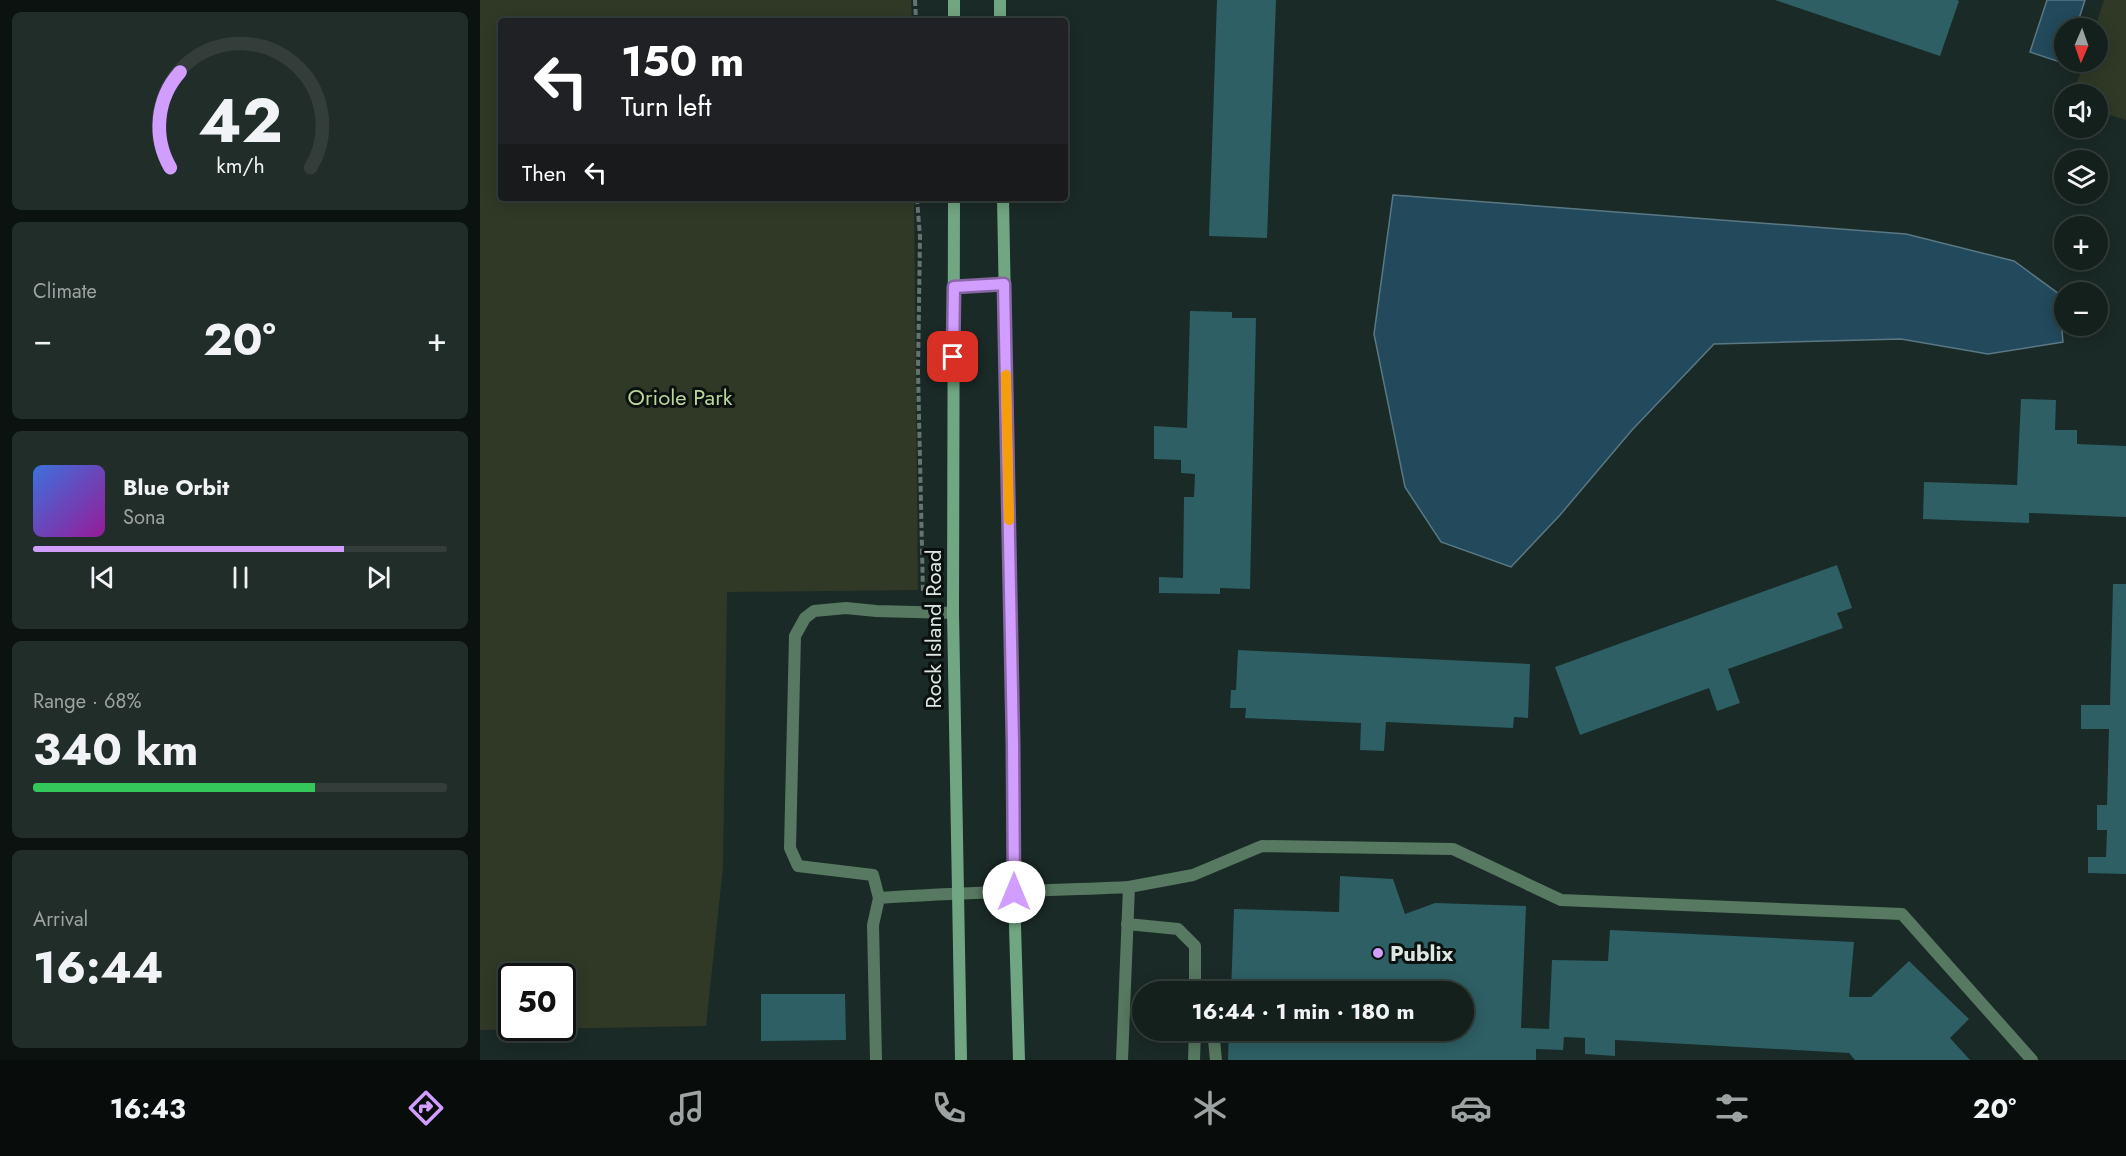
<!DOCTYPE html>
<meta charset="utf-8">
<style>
body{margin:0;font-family:Jost,sans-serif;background:#212d29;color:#f1f3f6;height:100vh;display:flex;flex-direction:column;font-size:22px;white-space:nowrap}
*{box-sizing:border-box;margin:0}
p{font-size:20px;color:#9da3a3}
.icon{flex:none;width:33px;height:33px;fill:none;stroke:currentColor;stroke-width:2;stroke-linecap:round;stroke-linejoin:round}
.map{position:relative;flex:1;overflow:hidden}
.side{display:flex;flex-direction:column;gap:12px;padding:12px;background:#0b120f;width:480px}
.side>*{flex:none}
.hud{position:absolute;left:18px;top:18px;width:570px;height:183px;border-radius:6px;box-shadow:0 3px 15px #0003,0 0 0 2px #333e3b;background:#202124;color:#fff;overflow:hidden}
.needle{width:39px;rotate:182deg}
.tools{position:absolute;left:1574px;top:18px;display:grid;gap:12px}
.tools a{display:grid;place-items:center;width:54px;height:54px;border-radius:50%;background:#14201c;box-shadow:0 3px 15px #0003,0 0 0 2px #333e3b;font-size:30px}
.speed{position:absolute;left:18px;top:963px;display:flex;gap:12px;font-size:30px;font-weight:700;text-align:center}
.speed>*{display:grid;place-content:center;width:78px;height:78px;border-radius:50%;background:#14201c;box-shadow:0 3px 15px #0003,0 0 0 2px #333e3b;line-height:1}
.speed .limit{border:3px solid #111;border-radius:9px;background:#fff;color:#111}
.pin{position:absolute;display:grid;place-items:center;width:51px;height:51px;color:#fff;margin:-26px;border-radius:12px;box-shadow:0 3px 9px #0006}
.me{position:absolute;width:66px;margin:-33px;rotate:0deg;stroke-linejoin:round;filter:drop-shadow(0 0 4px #0008)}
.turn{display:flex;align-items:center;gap:21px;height:126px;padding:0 24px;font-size:27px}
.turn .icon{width:78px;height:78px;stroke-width:2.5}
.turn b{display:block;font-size:42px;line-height:51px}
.then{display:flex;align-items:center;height:57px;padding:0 24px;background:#0003;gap:12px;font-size:22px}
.big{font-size:45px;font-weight:700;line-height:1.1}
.side .card{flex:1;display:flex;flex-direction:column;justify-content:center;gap:9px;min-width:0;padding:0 21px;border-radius:9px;background:#212d29}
.side .dial{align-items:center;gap:0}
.dial svg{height:156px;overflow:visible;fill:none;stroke:#333e3b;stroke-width:7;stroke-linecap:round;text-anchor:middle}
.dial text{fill:#f1f3f6;stroke:none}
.song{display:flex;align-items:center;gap:18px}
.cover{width:72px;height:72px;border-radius:9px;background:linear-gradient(135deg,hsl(220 70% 55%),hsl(300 70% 35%))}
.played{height:6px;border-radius:3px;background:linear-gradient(90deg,#d19dfe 75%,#333e3b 75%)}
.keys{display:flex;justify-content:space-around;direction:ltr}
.heat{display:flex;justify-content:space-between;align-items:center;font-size:33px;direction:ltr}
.charge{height:9px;border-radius:4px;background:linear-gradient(90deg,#34c759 68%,#333e3b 0)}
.trip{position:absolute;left:652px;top:981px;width:342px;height:60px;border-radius:30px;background:#14201c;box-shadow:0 3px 15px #0003,0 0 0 2px #333e3b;font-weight:700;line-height:60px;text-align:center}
.tab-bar{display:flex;height:96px;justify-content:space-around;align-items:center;background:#080d0b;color:#9da3a3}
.tab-bar .icon{width:42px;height:42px}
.tab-bar .selected{color:#d19dfe}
.tab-bar b{font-size:27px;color:#f1f3f6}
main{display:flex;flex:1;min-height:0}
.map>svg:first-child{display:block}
</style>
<main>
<section class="side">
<div class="card dial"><svg viewBox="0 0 100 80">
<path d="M14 69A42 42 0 1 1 86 69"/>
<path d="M14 69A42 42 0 0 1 19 20" stroke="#d19dfe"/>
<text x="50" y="56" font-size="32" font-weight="700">42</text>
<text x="50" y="72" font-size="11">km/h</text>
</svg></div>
<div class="card"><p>Climate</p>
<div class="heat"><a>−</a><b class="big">20°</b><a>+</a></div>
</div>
<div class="card">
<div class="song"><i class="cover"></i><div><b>Blue Orbit</b><p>Sona</p></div></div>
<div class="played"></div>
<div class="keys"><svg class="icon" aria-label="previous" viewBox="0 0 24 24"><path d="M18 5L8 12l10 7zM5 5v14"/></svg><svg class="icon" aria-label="pause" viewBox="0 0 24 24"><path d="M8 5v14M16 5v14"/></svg><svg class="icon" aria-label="next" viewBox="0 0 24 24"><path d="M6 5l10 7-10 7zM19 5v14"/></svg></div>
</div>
<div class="card"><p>Range · 68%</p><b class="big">340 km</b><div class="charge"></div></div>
<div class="card"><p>Arrival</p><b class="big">16:44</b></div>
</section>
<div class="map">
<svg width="1646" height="1060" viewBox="0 0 1646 1060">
<rect width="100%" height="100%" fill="#1a2a26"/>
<g fill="#303926" fill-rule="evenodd">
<path d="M 0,0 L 431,0 L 432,21 L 21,21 L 21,198 L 434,198 L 438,590 L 247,592 L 243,867 L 226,1026 L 0,1030 ZM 32,976 L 82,976 L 82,1028 L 32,1028 Z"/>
<polygon points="1624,0 1646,0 1646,120 1617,111 1617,94 1593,94 1604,62 1617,62 1617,28 1615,28"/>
</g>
<g fill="#22495c" stroke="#5a7884" stroke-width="1.5">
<polygon points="1567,0 1605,0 1596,28 1584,28 1583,63 1550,52"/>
<polygon points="913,195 1426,234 1534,261 1579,294 1583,342 1508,354 1421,339 1234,344 1152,430 1080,515 1031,567 961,542 925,487 894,334"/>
</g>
<g fill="#2d5f64">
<polygon points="737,0 796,0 787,238 729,236"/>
<polygon points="1295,0 1477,0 1479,1 1460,56"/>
<polygon points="710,311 752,312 752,318 776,318 770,589 740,588 740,594 679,593 679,577 703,578 704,497 714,497 715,474 701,473 701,460 674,459 674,426 707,428"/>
<polygon points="1541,399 1576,400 1575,430 1597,430 1597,444 1646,446 1646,517 1549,513 1549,523 1443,519 1444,482 1537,485"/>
<polygon points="1357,565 1372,608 1357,613 1363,628 1248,669 1260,703 1237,711 1229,688 1100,735 1075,667"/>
<polygon points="1633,584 1646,584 1646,874 1608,873 1608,857 1626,857 1627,830 1617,830 1617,805 1627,805 1629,729 1601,729 1601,705 1630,705"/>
<polygon points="758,650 1050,664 1048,718 1034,717 1033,728 906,722 904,751 880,750 881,723 765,718 766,708 750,708 751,690 756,690"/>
<polygon points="860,876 913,879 925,914 955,903 1046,906 1041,1028 1069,1029 1072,960 1128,961 1130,930 1374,942 1369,997 1391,997 1429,961 1489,1019 1470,1038 1490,1060 1375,1060 1369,1053 1135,1040 1135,1056 1105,1054 1105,1038 1084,1037 1083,1050 1056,1049 1056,1060 748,1060 749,1030 984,1030 984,992 751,992 754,909 859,912"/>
<polygon points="281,994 365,994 366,1040 281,1041"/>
</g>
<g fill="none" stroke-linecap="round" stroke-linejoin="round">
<g stroke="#667470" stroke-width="4" stroke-dasharray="6 3" stroke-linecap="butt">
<polyline points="435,0 436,21"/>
<polyline points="437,198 440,237 438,371 443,593"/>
</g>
<g stroke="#577861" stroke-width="12">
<polyline points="474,287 524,284"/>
<polyline points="649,887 713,875 782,846 973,849 1081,900 1422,914 1552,1060"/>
<polyline points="399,898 393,875 318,866 310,848 315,636 325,618 334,611 366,608 396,611 473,613"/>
<polyline points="647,924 698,929 715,946 715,992"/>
<polyline points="733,1030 736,1060"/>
<path d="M 396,1060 L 393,925 L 399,898 C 482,892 565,891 649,887 L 642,1060"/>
<polyline points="714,1060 715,1030"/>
</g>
<g stroke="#71a682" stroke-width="12">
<polyline points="474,0 474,21"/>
<polyline points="520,0 520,21"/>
<polyline points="474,198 473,613 481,1060"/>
<polyline points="523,198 533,743 534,892 539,1060"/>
</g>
</g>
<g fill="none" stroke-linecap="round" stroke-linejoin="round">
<defs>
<polyline id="route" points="473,357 474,287 524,284 533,743 534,892"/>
</defs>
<use href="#route" stroke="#8866a5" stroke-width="15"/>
<use href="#route" stroke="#d19dfe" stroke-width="10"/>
<polyline stroke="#f59e0b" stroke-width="10" points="526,375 529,520"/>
</g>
<circle fill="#d19dfe" stroke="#0a110f" stroke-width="2" cx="898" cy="953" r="6"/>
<g text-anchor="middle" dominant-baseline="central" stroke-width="6" stroke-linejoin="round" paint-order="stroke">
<g font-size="22" fill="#bbd69b" stroke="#0a110f">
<text x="200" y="397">Oriole Park</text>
</g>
<g font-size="22" fill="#dce6e3" stroke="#0a110f">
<text transform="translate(453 629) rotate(-90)">Rock Island Road</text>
</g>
<g font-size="22" font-weight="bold" fill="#dce6e3" stroke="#0a110f" text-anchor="start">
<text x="910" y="953">Publix</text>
</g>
</g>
</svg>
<div class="tools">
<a><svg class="needle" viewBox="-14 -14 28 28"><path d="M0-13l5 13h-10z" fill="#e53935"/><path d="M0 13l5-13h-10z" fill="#9da3a3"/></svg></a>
<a><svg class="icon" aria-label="sound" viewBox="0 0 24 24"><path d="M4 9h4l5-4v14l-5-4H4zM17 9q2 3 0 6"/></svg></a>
<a><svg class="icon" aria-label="layers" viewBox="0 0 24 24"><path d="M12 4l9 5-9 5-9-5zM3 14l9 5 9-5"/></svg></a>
<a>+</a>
<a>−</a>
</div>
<div class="speed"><div class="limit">50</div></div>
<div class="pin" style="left:473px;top:357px;background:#d93025"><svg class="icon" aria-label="arrive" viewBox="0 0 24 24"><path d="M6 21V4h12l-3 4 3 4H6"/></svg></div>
<svg class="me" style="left:534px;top:892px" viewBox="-20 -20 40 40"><circle r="19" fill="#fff"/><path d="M0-13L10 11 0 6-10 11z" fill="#d19dfe"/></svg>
<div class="trip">16:44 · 1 min · 180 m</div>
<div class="hud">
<div class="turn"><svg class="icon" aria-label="left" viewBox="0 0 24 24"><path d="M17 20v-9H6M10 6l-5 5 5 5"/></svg><div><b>150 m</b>Turn left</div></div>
<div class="then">Then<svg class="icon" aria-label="left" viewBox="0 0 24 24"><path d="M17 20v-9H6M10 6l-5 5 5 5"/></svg></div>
</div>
</div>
</main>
<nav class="tab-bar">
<b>16:43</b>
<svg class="icon selected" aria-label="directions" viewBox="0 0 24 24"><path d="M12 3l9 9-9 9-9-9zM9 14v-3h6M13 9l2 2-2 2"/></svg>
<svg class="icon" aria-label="music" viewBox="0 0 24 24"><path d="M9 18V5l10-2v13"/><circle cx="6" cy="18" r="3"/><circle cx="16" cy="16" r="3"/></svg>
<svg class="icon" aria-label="phone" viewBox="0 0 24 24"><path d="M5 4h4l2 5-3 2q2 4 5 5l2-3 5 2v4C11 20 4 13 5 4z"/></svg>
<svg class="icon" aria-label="climate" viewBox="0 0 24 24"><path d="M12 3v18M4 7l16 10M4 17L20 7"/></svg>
<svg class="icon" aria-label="car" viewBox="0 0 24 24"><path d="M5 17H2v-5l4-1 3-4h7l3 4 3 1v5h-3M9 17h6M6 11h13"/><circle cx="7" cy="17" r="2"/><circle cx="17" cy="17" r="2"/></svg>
<svg class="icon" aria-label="filters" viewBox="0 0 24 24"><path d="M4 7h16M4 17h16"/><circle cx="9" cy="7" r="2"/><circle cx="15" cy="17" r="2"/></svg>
<b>20°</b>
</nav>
